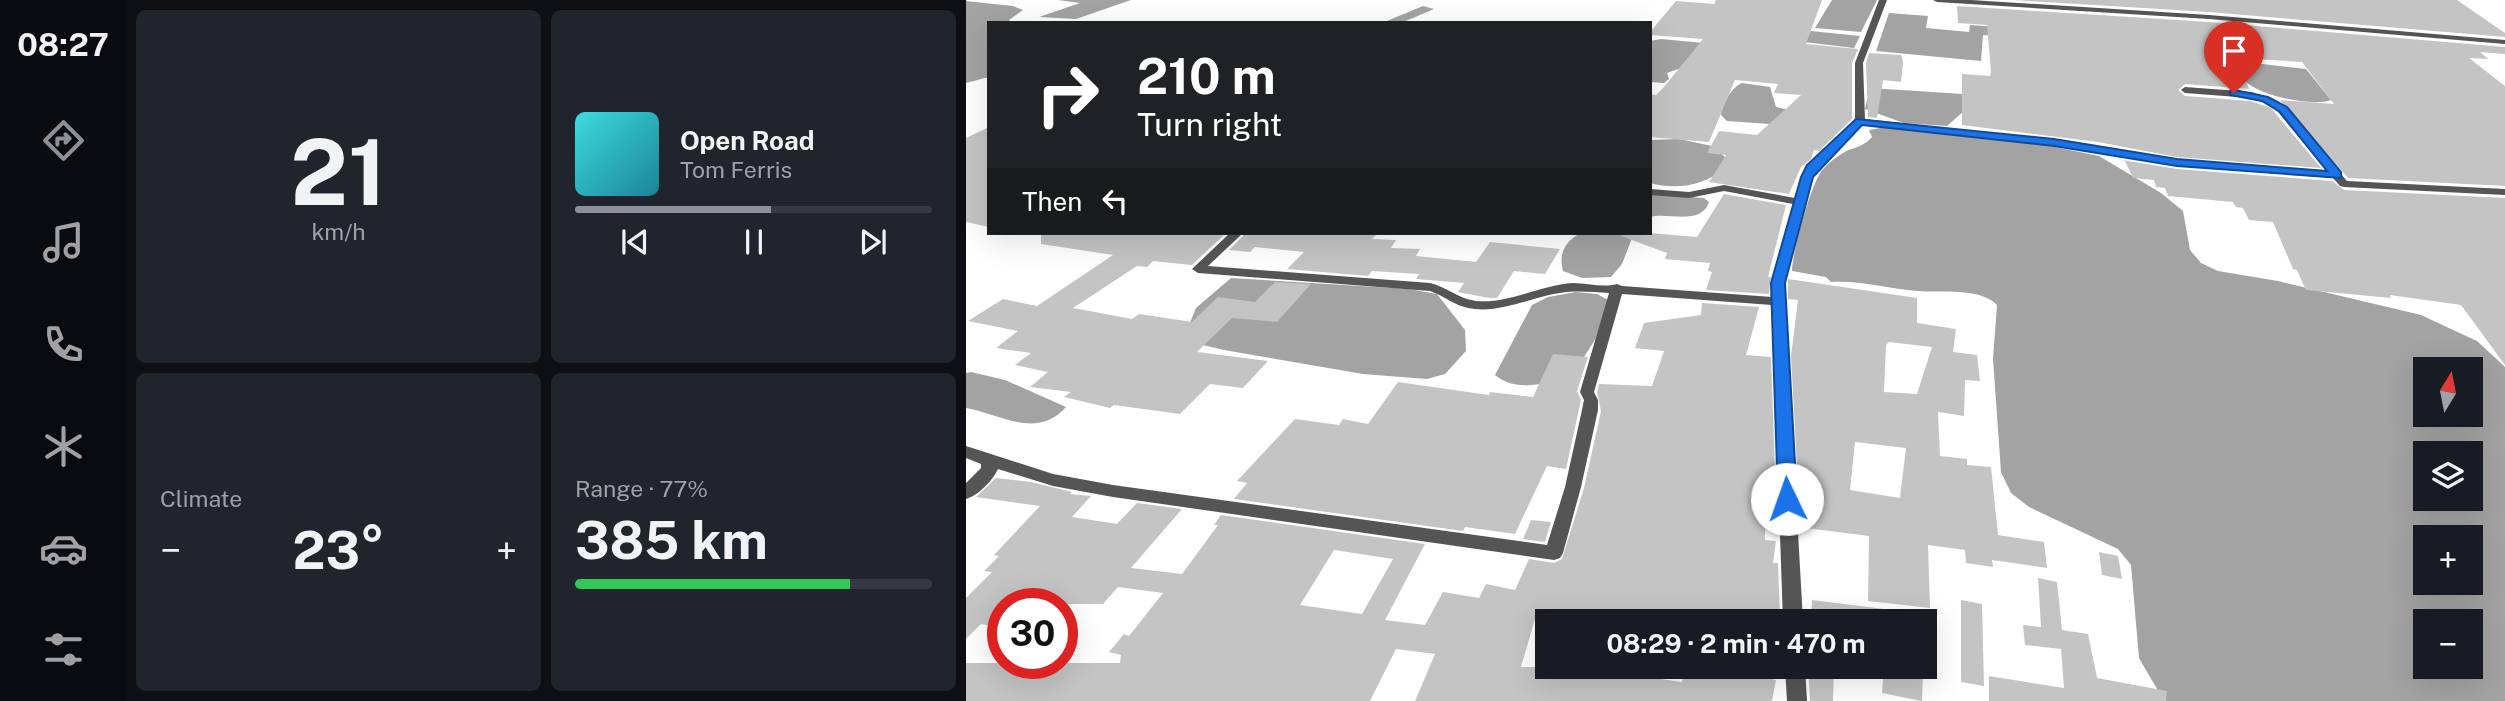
<!DOCTYPE html>
<meta charset="utf-8">
<style>
body{margin:0;font-family:"Public Sans",sans-serif;background:#20242c;color:#f1f3f6;height:100vh;display:flex;flex-direction:column;font-size:26px;white-space:nowrap}
*{box-sizing:border-box;margin:0}
p{font-size:23px;color:#9ea1a6}
.icon{flex:none;width:38px;height:38px;fill:none;stroke:currentColor;stroke-width:2;stroke-linecap:round;stroke-linejoin:round}
.map{position:relative;flex:1;overflow:hidden}
.sheet{display:flex;flex-direction:column;gap:10px;padding:10px;background:#0d0f14;width:840px}
.sheet>*{flex:none}
.top-card{position:absolute;left:21px;top:21px;width:665px;height:214px;border-radius:0px;box-shadow:0 7px 28px #0002;background:#202124;color:#fff;overflow:hidden}
.needle{width:46px;rotate:10deg}
.controls{position:absolute;left:1447px;top:357px;display:grid;gap:14px}
.controls a{display:grid;place-items:center;width:70px;height:70px;border-radius:0px;background:#171b24;box-shadow:0 7px 28px #0002;font-size:35px}
.speed{position:absolute;left:21px;top:588px;display:flex;gap:14px;font-size:35px;font-weight:700;text-align:center}
.speed>*{display:grid;place-content:center;width:91px;height:91px;border-radius:50%;background:#171b24;box-shadow:0 7px 28px #0002;line-height:1}
.speed .limit{border:10px solid #d22;background:#fff;color:#111}
.pin{position:absolute;display:grid;place-items:center;width:60px;height:60px;color:#fff;margin:-72px -30px;border-radius:50% 50% 50% 0;rotate:-45deg;box-shadow:0 0 7px #0007}
.pin .icon{rotate:45deg}
.me{position:absolute;width:77px;margin:-38px;rotate:357deg;stroke-linejoin:round;filter:drop-shadow(0 0 5px #0008)}
.turn{display:flex;align-items:center;gap:24px;height:147px;padding:0 35px;font-size:32px}
.turn .icon{width:91px;height:91px;stroke-width:2.5}
.turn b{display:block;font-size:49px;line-height:60px}
.then{display:flex;align-items:center;height:66px;padding:0 35px;background:#0003;gap:14px;font-size:26px}
.big{font-size:52px;font-weight:700;line-height:1.1}
.sheet .widget{flex:1;display:flex;flex-direction:column;justify-content:center;gap:10px;min-width:0;padding:0 24px;border-radius:10px;background:#20242c}
.sheet .dial{align-items:center;gap:0}
.dial b{font-size:91px;line-height:1}
.song{display:flex;align-items:center;gap:21px}
.cover{width:84px;height:84px;border-radius:10px;background:linear-gradient(135deg,hsl(180 70% 55%),hsl(190 70% 35%))}
.played{height:7px;border-radius:4px;background:linear-gradient(90deg,#8c9099 55%,#363941 55%)}
.keys{display:flex;justify-content:space-around;direction:ltr}
.heat{display:flex;justify-content:space-between;align-items:center;font-size:38px;direction:ltr}
.charge{height:10px;border-radius:5px;background:linear-gradient(90deg,#34c759 77%,#363941 0)}
.sheet .tiles{flex:1;display:grid;gap:10px;grid-template-columns:repeat(2,1fr)}
.trip{position:absolute;left:569px;top:609px;width:402px;height:70px;border-radius:0px;background:#171b24;box-shadow:0 7px 28px #0002;font-weight:700;line-height:70px;text-align:center}
main{display:flex;flex:1;min-height:0}
.tabs{display:flex;flex-direction:column;width:126px;justify-content:space-around;align-items:center;background:#090b0e;color:#9ea1a6}
.tabs .icon{width:49px;height:49px}
.tabs .selected{color:#8c9099}
.tabs b{font-size:32px;color:#f1f3f6}
.map>svg:first-child{display:block}
</style>
<main>
<nav class="tabs">
<b>08:27</b>
<svg class="icon selected" aria-label="directions" viewBox="0 0 24 24"><path d="M12 3l9 9-9 9-9-9zM9 14v-3h6M13 9l2 2-2 2"/></svg>
<svg class="icon" aria-label="music" viewBox="0 0 24 24"><path d="M9 18V5l10-2v13"/><circle cx="6" cy="18" r="3"/><circle cx="16" cy="16" r="3"/></svg>
<svg class="icon" aria-label="phone" viewBox="0 0 24 24"><path d="M5 4h4l2 5-3 2q2 4 5 5l2-3 5 2v4C11 20 4 13 5 4z"/></svg>
<svg class="icon" aria-label="climate" viewBox="0 0 24 24"><path d="M12 3v18M4 7l16 10M4 17L20 7"/></svg>
<svg class="icon" aria-label="car" viewBox="0 0 24 24"><path d="M5 17H2v-5l4-1 3-4h7l3 4 3 1v5h-3M9 17h6M6 11h13"/><circle cx="7" cy="17" r="2"/><circle cx="17" cy="17" r="2"/></svg>
<svg class="icon" aria-label="filters" viewBox="0 0 24 24"><path d="M4 7h16M4 17h16"/><circle cx="9" cy="7" r="2"/><circle cx="15" cy="17" r="2"/></svg>
</nav>
<section class="sheet">
<div class="tiles">
<div class="widget dial"><b>21</b><p>km/h</p></div>
<div class="widget">
<div class="song"><i class="cover"></i><div><b>Open Road</b><p>Tom Ferris</p></div></div>
<div class="played"></div>
<div class="keys"><svg class="icon" aria-label="previous" viewBox="0 0 24 24"><path d="M18 5L8 12l10 7zM5 5v14"/></svg><svg class="icon" aria-label="pause" viewBox="0 0 24 24"><path d="M8 5v14M16 5v14"/></svg><svg class="icon" aria-label="next" viewBox="0 0 24 24"><path d="M6 5l10 7-10 7zM19 5v14"/></svg></div>
</div>
<div class="widget"><p>Climate</p>
<div class="heat"><a>−</a><b class="big">23°</b><a>+</a></div>
</div>
<div class="widget"><p>Range · 77%</p><b class="big">385 km</b><div class="charge"></div></div>
</div>
</section>
<div class="map">
<svg width="1539" height="701" viewBox="0 0 1539 701">
<rect width="100%" height="100%" fill="#fff"/>
<g fill="#a3a3a3" fill-rule="evenodd">
<polygon points="92,0 165,0 110,19 73,17 114,3"/>
<polygon points="866,0 911,0 895,32 849,28"/>
<polygon points="0,1 47,6 57,10 43,20 46,23 23,23 23,77 0,83"/>
<polygon points="923,13 962,16 960,28 1003,32 1004,25 1032,27 1032,36 1017,35 1015,61 910,51"/>
<polygon points="845,31 894,36 888,48 838,42"/>
<polygon points="695,39 738,43 723,65 701,73 703,79 698,83 684,82 684,41"/>
<path d="M 1270,61 L 1340,69 L 1365,100 C 1347,107 1294,96 1279,81 C 1275,77 1272,67 1270,61 Z"/>
<path d="M 776,83 L 804,87 L 810,107 L 833,112 L 817,125 L 761,121 L 755,115 C 757,104 765,87 776,83 Z"/>
<polygon points="904,88 997,94 998,111 981,126 938,123 899,109"/>
<path d="M 920,127 L 1079,145 L 1133,156 L 1195,193 L 1217,211 L 1224,250 L 1235,263 L 1252,271 L 1312,281 L 1455,315 L 1511,341 L 1539,367 L 1539,701 L 1198,701 L 1173,658 L 1165,565 L 1152,549 L 1063,507 L 1045,493 L 1035,472 L 1027,359 L 1031,305 C 1014,287 974,293 952,291 C 922,289 896,280 865,282 L 860,277 L 826,271 C 826,254 843,193 852,177 C 856,168 866,160 874,155 C 886,146 894,150 906,137 L 903,130 ZM 1460,369 L 1505,369 L 1505,415 L 1460,415 ZM 1460,453 L 1505,453 L 1505,499 L 1460,499 ZM 1460,537 L 1505,537 L 1505,583 L 1460,583 ZM 1460,621 L 1505,621 L 1505,667 L 1460,667 Z"/>
<path d="M 713,139 L 746,146 L 759,157 L 758,168 C 739,186 710,190 684,183 L 684,140 Z"/>
<path d="M 684,194 L 738,198 L 743,202 C 735,226 703,212 684,217 Z"/>
<path d="M 615,233 L 668,233 L 656,264 L 645,277 L 616,278 L 597,271 C 592,253 600,240 615,233 Z"/>
<polygon points="265,278 443,289 471,294 499,330 500,351 479,374 461,379 397,374 258,350 237,345 219,335 230,308"/>
<path d="M 610,292 L 631,294 L 642,300 L 630,338 L 606,376 C 583,383 550,393 529,375 L 566,305 L 582,297 Z"/>
<path d="M 5,372 L 39,380 L 100,407 C 71,440 34,414 0,408 L 0,373 Z"/>
</g>
<g fill="none" stroke-linecap="round" stroke-linejoin="round">
<polygon fill="#a3a3a3" fill-rule="evenodd" points="457,6 468,9 435,23 416,23"/>
</g>
<g fill="#c4c4c4" fill-rule="evenodd">
<polygon points="750,0 856,0 840,44 892,49 886,63 886,119 853,151 848,150 845,159 835,167 823,194 743,182 760,155 741,153 753,131 791,135 835,95 808,93 812,84 769,80 743,142 684,137 684,94 690,95 698,87 737,39 684,35 684,32 710,1 748,4"/>
<polygon points="1047,0 1491,0 1539,33 1539,37 1243,12"/>
<polygon points="991,6 1243,22 1539,47 1539,54 1514,52 1522,59 1503,58 1539,86 1539,186 1382,178 1314,100 1368,104 1336,62 1273,58 1283,89 1219,84 1212,90 1219,96 1284,101 1305,108 1355,168 1211,157 1132,142 996,125 996,74 1024,76 1025,72 1021,25 992,23"/>
<polygon points="903,53 935,55 937,62 935,82 917,80 911,118 902,117 900,63"/>
<polygon points="23,127 23,227 0,222 0,138"/>
<polygon points="1150,159 1211,169 1366,181 1378,190 1539,198 1539,365 1495,305 1424,295 1425,298 1340,290 1331,270 1327,269 1307,222 1283,220 1277,208 1270,207 1267,202 1202,196 1199,188 1190,187 1188,180 1167,178 1159,161"/>
<polygon points="758,194 820,205 802,277 805,277 803,294 740,290 746,272 742,271 744,263 699,259 701,253 655,236 656,233 683,233 731,237"/>
<polygon points="75,233 260,233 226,265 187,261 181,267 171,266 107,308 166,319 173,314 226,322 252,297 289,302 309,282 345,284 311,322 266,318 231,352 302,361 277,388 244,384 214,414 148,405 144,408 98,397 105,392 64,387 82,372 49,365 65,353 30,348 52,331 2,321 37,299 71,306 147,255 75,244"/>
<polygon points="280,233 412,233 406,239 430,240 425,248 454,249 450,256 510,262 524,242 594,249 579,274 548,271 531,298 523,298 492,292 498,283 450,279 453,274 406,271 402,276 321,269 338,252 289,247 284,252 263,250"/>
<path d="M 822,279 L 951,298 L 951,323 L 990,329 L 987,352 L 1011,355 L 1014,381 L 999,380 L 998,416 L 972,412 L 974,456 L 1001,459 L 1001,465 L 1025,467 L 1032,535 L 1078,542 L 1081,568 L 1026,560 L 1027,567 L 1000,563 L 999,550 L 962,545 L 964,608 L 902,601 L 903,536 L 840,528 L 842,504 L 833,503 L 825,356 L 832,300 L 822,299 ZM 923,342 L 966,347 L 951,394 L 918,392 L 920,345 ZM 889,442 L 940,448 L 934,498 L 884,490 Z"/>
<path d="M 736,303 L 793,307 L 780,355 L 805,357 L 810,500 L 800,499 L 799,540 L 810,541 L 807,563 L 812,563 L 814,616 L 811,621 L 760,621 L 707,616 L 707,621 L 569,619 L 555,667 L 612,667 L 716,682 L 718,672 L 758,677 L 760,667 L 781,667 L 780,674 L 810,680 L 806,701 L 449,701 L 469,654 L 430,649 L 404,701 L 0,701 L 0,663 L 154,663 L 155,655 L 143,652 L 158,634 L 163,636 L 197,593 L 152,587 L 137,604 L 37,604 L 37,628 L 15,624 L 0,639 L 0,598 L 26,572 L 18,571 L 33,556 L 28,555 L 74,506 L 10,497 L 30,478 L 65,482 L 106,492 L 104,494 L 125,496 L 106,517 L 151,524 L 171,503 L 216,509 L 165,568 L 216,574 L 252,525 L 248,525 L 255,515 L 459,544 L 419,620 L 459,625 L 477,592 L 513,598 L 520,584 L 549,590 L 563,559 L 588,563 L 596,559 L 618,488 L 635,411 L 631,392 L 633,384 L 686,386 L 698,351 L 669,348 L 678,323 L 735,315 ZM 368,550 L 427,559 L 396,614 L 334,605 Z"/>
<polygon points="587,354 622,357 611,391 615,400 613,409 600,469 581,466 549,534 499,527 497,531 268,499 281,483 271,481 329,419 373,425 377,419 402,424 432,382 523,395 524,392 567,397"/>
<polygon points="565,520 585,522 579,542 557,539"/>
<polygon points="1133,552 1152,556 1156,579 1136,575"/>
<polygon points="1072,578 1091,582 1096,630 1122,634 1131,678 1201,691 1200,701 1023,701 1023,676 1098,688 1095,649 1059,645 1057,625 1075,627"/>
<polygon points="846,600 918,609 917,621 845,620"/>
<polygon points="995,600 1016,604 1018,686 995,682"/>
<polygon points="842,667 868,667 867,701 844,701"/>
<polygon points="918,667 957,674 956,701 916,693"/>
</g>
<g fill="none" stroke-linecap="round" stroke-linejoin="round">
<g fill="#555" fill-rule="evenodd">
<path d="M 913,0 L 921,0 L 897,63 L 899,119 L 1088,140 L 1211,160 L 1361,171 L 1307,106 L 1285,98 L 1219,93 L 1215,90 L 1219,87 L 1286,92 L 1313,102 L 1381,181 L 1539,189 L 1539,195 L 1378,187 L 1374,186 L 1367,178 L 1211,166 L 1088,146 L 896,124 L 851,169 L 840,195 L 818,283 L 837,621 L 817,621 L 806,305 L 656,294 L 628,392 L 632,400 L 632,410 L 615,487 L 597,553 L 594,558 L 588,560 L 147,497 L 87,486 L 32,469 C 27,480 12,496 0,499 L 0,483 L 15,468 L 15,464 L 0,458 L 0,446 L 87,474 L 147,485 L 581,545 L 599,487 L 616,410 L 618,400 L 614,392 L 643,293 C 627,292 610,290 594,293 C 566,297 538,312 509,309 C 489,307 481,297 464,291 L 232,273 L 226,269 L 264,233 L 277,233 L 242,266 L 464,283 C 481,287 493,299 510,301 C 543,304 574,285 607,283 C 621,283 637,288 651,284 L 656,286 L 806,297 L 806,283 L 827,204 L 758,191 L 723,198 L 684,195 L 684,189 L 723,192 L 758,185 L 829,198 L 842,166 L 889,120 L 889,63 Z"/>
<polygon points="967,0 1005,0 1243,15 1539,40 1539,44 1243,19 971,2"/>
<polygon points="819,667 839,667 841,701 821,701"/>
</g>
</g>
<polygon fill="#1a73e8" stroke="#114b97" stroke-width="2" points="1268,90 1302,97 1321,107 1375,172 1375,178 1211,166 1088,146 896,125 847,177 819,283 831,499 821,506 814,504 812,499 805,283 835,177 841,165 890,119 1088,139 1211,159 1361,171 1314,112 1296,101 1264,95 1264,91"/>
</svg>
<div class="controls">
<a><svg class="needle" viewBox="-14 -14 28 28"><path d="M0-13l5 13h-10z" fill="#e53935"/><path d="M0 13l5-13h-10z" fill="#9ea1a6"/></svg></a>
<a><svg class="icon" aria-label="layers" viewBox="0 0 24 24"><path d="M12 4l9 5-9 5-9-5zM3 14l9 5 9-5"/></svg></a>
<a>+</a>
<a>−</a>
</div>
<div class="speed"><div class="limit">30</div></div>
<div class="pin" style="left:1268px;top:93px;background:#d93025"><svg class="icon" aria-label="arrive" viewBox="0 0 24 24"><path d="M6 21V4h12l-3 4 3 4H6"/></svg></div>
<svg class="me" style="left:821px;top:499px" viewBox="-20 -20 40 40"><circle r="19" fill="#fff"/><path d="M0-13L10 11 0 6-10 11z" fill="#1a73e8"/></svg>
<div class="trip">08:29 · 2 min · 470 m</div>
<div class="top-card">
<div class="turn"><svg class="icon" aria-label="right" viewBox="0 0 24 24"><path d="M7 20v-9h11M14 6l5 5-5 5"/></svg><div><b>210 m</b>Turn right</div></div>
<div class="then">Then<svg class="icon" aria-label="left" viewBox="0 0 24 24"><path d="M17 20v-9H6M10 6l-5 5 5 5"/></svg></div>
</div>
</div>
</main>
